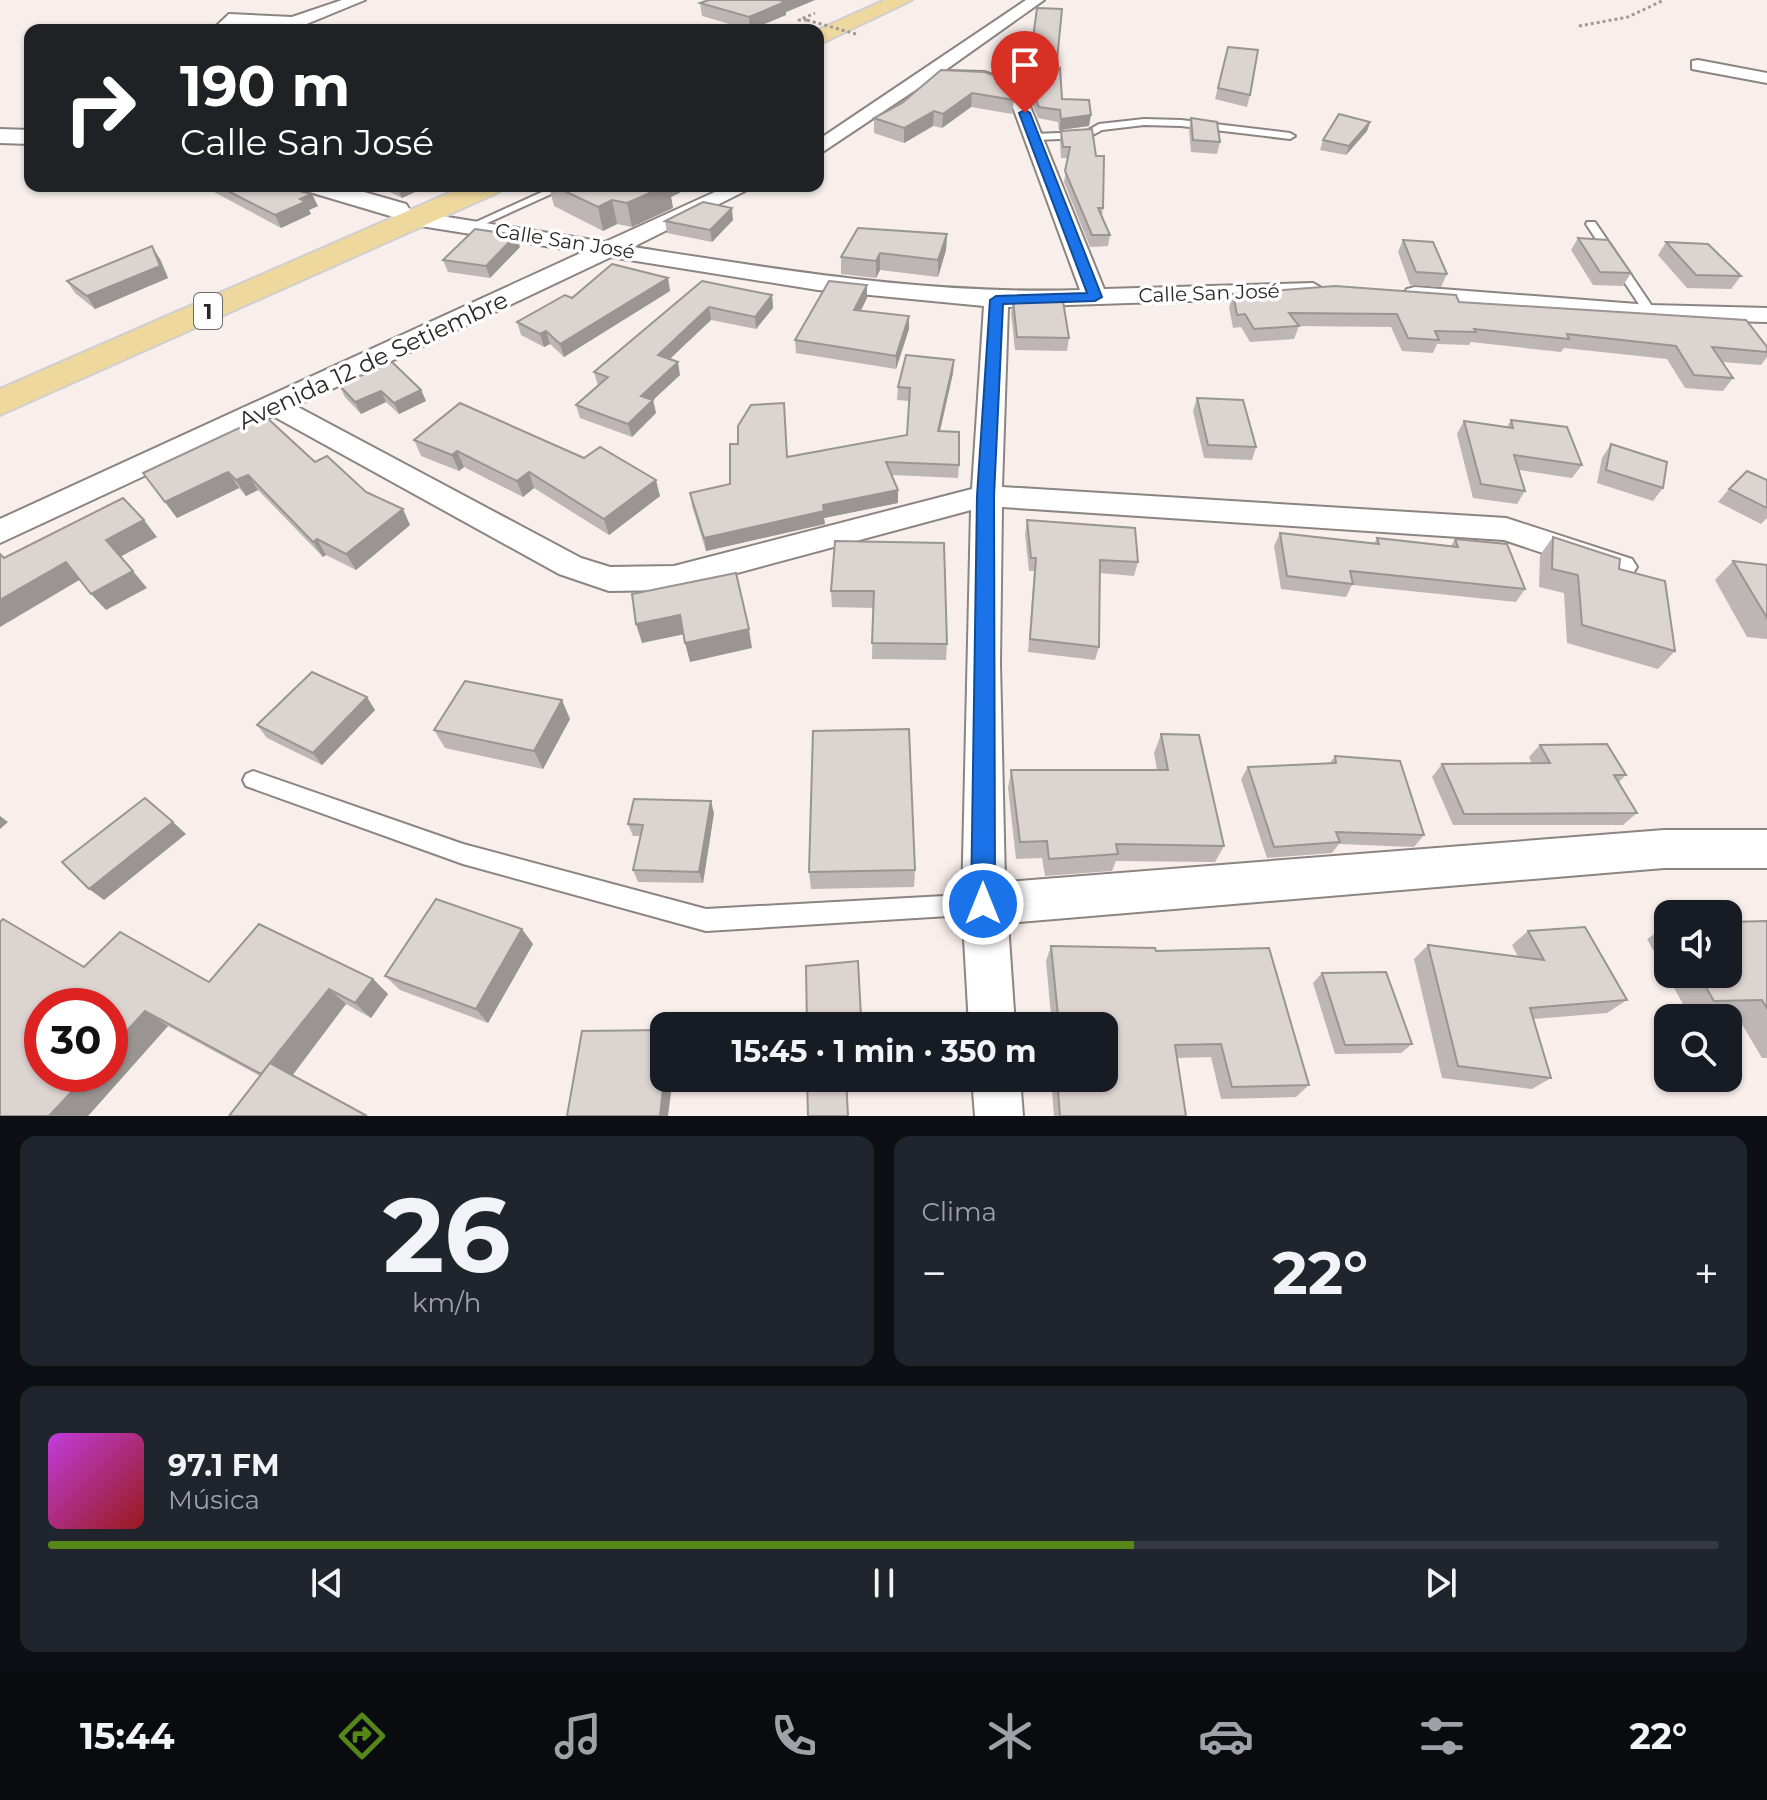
<!DOCTYPE html>
<html lang="es">
<meta charset="utf-8">
<style>
body{margin:0;font-family:Montserrat,sans-serif;background:#20242c;color:#f1f3f6;height:100vh;display:flex;flex-direction:column;font-size:30px;white-space:nowrap}
*{box-sizing:border-box;margin:0}
p{font-size:26px;color:#9ea1a6}
.icon{flex:none;width:44px;height:44px;fill:none;stroke:currentColor;stroke-width:2;stroke-linecap:round;stroke-linejoin:round}
.map{position:relative;height:1116px;overflow:hidden}
.sheet{display:flex;flex-direction:column;gap:20px;padding:20px;background:#0d0f14;flex:1}
.sheet>*{flex:none}
.guide{position:absolute;left:24px;top:24px;width:800px;height:168px;border-radius:16px;box-shadow:0 2px 6px #0004;background:#202124;color:#fff;overflow:hidden}
.buttons{position:absolute;left:1654px;top:900px;display:grid;gap:16px}
.buttons a{display:grid;place-items:center;width:88px;height:88px;border-radius:16px;background:#171b24;box-shadow:0 2px 6px #0004;font-size:40px}
.speed{position:absolute;left:24px;top:988px;display:flex;gap:16px;font-size:40px;font-weight:700;text-align:center}
.speed>*{display:grid;place-content:center;width:104px;height:104px;border-radius:50%;background:#171b24;box-shadow:0 2px 6px #0004;line-height:1}
.speed .limit{border:12px solid #d22;background:#fff;color:#111}
.pin{position:absolute;display:grid;place-items:center;width:68px;height:68px;color:#fff;margin:-82px -34px;border-radius:50% 50% 50% 0;rotate:-45deg;box-shadow:0 0 8px #0007}
.pin .icon{rotate:45deg}
.me{position:absolute;width:88px;margin:-44px;rotate:0deg;stroke-linejoin:round;filter:drop-shadow(0 0 6px #0008)}
.turn{display:flex;align-items:center;gap:28px;height:168px;padding:0 24px;font-size:36px}
.turn .icon{width:104px;height:104px;stroke-width:2.5}
.turn b{display:block;font-size:56px;line-height:68px}
.big{font-size:60px;font-weight:700;line-height:1.1}
.sheet .tile{flex:1;display:flex;flex-direction:column;justify-content:center;gap:12px;min-width:0;padding:0 28px;border-radius:16px;background:#20242c}
.sheet .dial{align-items:center;gap:0}
.dial b{font-size:104px;line-height:1}
.song{display:flex;align-items:center;gap:24px}
.cover{width:96px;height:96px;border-radius:12px;background:linear-gradient(135deg,hsl(290 70% 55%),hsl(0 70% 35%))}
.played{height:8px;border-radius:4px;background:linear-gradient(90deg,#578719 65%,#363941 65%)}
.keys{display:flex;justify-content:space-around;direction:ltr}
.heat{display:flex;justify-content:space-between;align-items:center;font-size:44px;direction:ltr}
.sheet .tiles{flex:1;display:grid;gap:20px;grid-template-columns:1fr 1fr}
.tile:last-child{grid-column:span 2}
.trip{position:absolute;left:650px;top:1012px;width:468px;height:80px;border-radius:16px;background:#171b24;box-shadow:0 2px 6px #0004;font-weight:700;line-height:80px;text-align:center}
.dock{display:flex;height:128px;justify-content:space-around;align-items:center;background:#090b0e;color:#9ea1a6}
.dock .icon{width:56px;height:56px}
.dock .on{color:#578719}
.dock b{font-size:36px;color:#f1f3f6}
.map>svg:first-child{display:block}
</style>
<div class="map">
<svg width="1767" height="1116" viewBox="0 0 1767 1116">
<rect width="100%" height="100%" fill="#f8efec"/>
<g fill="none" stroke-linecap="round" stroke-linejoin="round">
<defs>
<g id="service">
<polygon points="1144,119 1181,120 1290,133 1295,136 1290,139 1181,126 1144,125 1102,130 1087,138 1034,140 1029,137 1034,134 1085,132 1099,124"/>
<polygon points="555,186 569,186 474,229 465,227"/>
<polygon points="1587,222 1595,222 1656,312 1654,315 1646,315 1586,224"/>
<polygon points="253,771 463,844 706,909 981,894 989,897 992,904 989,911 981,914 706,931 463,864 246,786 243,780 246,774"/>
</g>
<g id="minor">
<polygon points="342,0 365,0 292,30 233,24 228,30 212,30 229,14 292,17"/>
<path d="M 1026,0 L 1044,0 L 944,71 L 984,72 L 1021,84 L 1104,289 L 1313,283 L 1325,290 L 1313,297 L 1008,307 L 1002,487 L 1506,518 L 1632,559 L 1637,567 L 1632,575 L 1621,579 L 1504,540 L 1002,507 L 1000,663 L 1005,882 L 1664,830 L 1767,830 L 1767,868 L 1664,868 L 1008,923 L 1015,1026 L 969,1026 L 962,904 L 971,510 L 674,590 L 609,591 L 559,574 L 273,416 L 0,543 L 0,519 L 583,252 L 408,224 L 405,219 L 416,212 L 605,242 L 728,186 L 755,186 L 633,247 C 783,270 928,295 1080,290 L 1007,91 L 984,83 L 929,81 L 818,155 L 818,140 ZM 611,257 L 818,290 L 984,306 L 972,489 L 674,566 L 610,567 L 581,558 L 296,406 Z"/>
<polygon points="1698,60 1767,73 1767,83 1692,69 1692,61"/>
<polygon points="1415,287 1650,305 1767,308 1767,322 1650,319 1407,299 1403,294 1407,289"/>
<polygon points="972,1078 1020,1078 1023,1116 975,1116"/>
</g>
<g id="tertiary">
<polygon points="0,129 30,130 30,144 0,143"/>
<polygon points="302,186 343,186 406,204 410,210 406,216 397,218 306,191"/>
</g>
<g id="trunk">
<polygon points="885,0 912,0 818,45 818,30"/>
<polygon points="465,186 503,186 499,192 0,415 0,389"/>
</g>
</defs>
<use href="#service" stroke="#8c8481" stroke-width="4"/>
<use href="#minor" stroke="#8c8481" stroke-width="4"/>
<use href="#tertiary" stroke="#8c8481" stroke-width="4"/>
<use href="#trunk" stroke="#d0cfcf" stroke-width="4"/>
<g stroke="#a09997" stroke-width="3" stroke-dasharray="3 3" stroke-linecap="butt">
<polyline points="807,20 799,20 815,13"/>
<polyline points="1579,26 1628,17 1664,0"/>
</g>
<use href="#service" fill="#fff" fill-rule="evenodd"/>
<use href="#minor" fill="#fff" fill-rule="evenodd"/>
<use href="#tertiary" fill="#fff" fill-rule="evenodd"/>
<use href="#trunk" fill="#efd89e" fill-rule="evenodd"/>
<polyline stroke="#a09997" stroke-width="3" stroke-dasharray="3 3" stroke-linecap="butt" points="807,20 856,34"/>
</g>
<g fill="#bdb6b4">
<polygon points="709,0 815,0 786,12 786,15 750,30 702,16 700,3"/>
<polygon points="1228,47 1250,95 1247,107 1215,99"/>
<polygon points="1006,65 1056,71 1062,99 1089,126 1059,130 1058,122 1038,118 1024,83 1005,76"/>
<polygon points="941,70 1014,100 1012,114 971,107 942,128 933,126 904,143 874,133 874,118 902,103"/>
<polygon points="1191,118 1220,142 1217,154 1191,152 1189,130"/>
<polygon points="1370,122 1367,131 1346,155 1320,150 1323,140"/>
<polygon points="1061,131 1103,208 1102,216 1110,235 1108,246 1090,247 1064,182 1068,158 1061,158 1060,142"/>
<polygon points="203,186 278,186 318,206 309,210 311,214 281,228"/>
<polygon points="378,186 428,186 402,198"/>
<polygon points="549,186 693,186 671,197 673,208 632,227 617,224 603,231 554,206"/>
<polygon points="733,220 712,242 667,233 665,221"/>
<polygon points="947,234 946,250 938,277 880,270 876,278 841,274 841,257"/>
<polygon points="1578,238 1631,273 1623,286 1593,285 1571,250"/>
<polygon points="1403,240 1447,274 1441,287 1410,285 1398,252"/>
<polygon points="1666,242 1741,276 1731,289 1687,288 1658,255"/>
<polygon points="520,247 490,278 448,272 443,260"/>
<polygon points="160,259 168,278 95,309 75,293 67,281"/>
<polygon points="668,278 670,291 564,357 550,344 544,347 521,335 517,322 572,298"/>
<polygon points="702,281 772,295 773,308 756,329 711,320 670,359 680,375 653,400 656,413 632,437 580,418 576,405 598,386 594,372"/>
<polygon points="867,285 867,298 861,310 909,329 896,369 796,353 795,340"/>
<polygon points="1233,294 1459,302 1767,347 1767,357 1761,365 1722,362 1733,378 1723,391 1685,388 1667,359 1564,348 1561,352 1471,342 1469,345 1437,344 1433,353 1402,351 1391,327 1299,326 1294,339 1250,342 1241,327 1233,328 1229,307"/>
<polygon points="1013,300 1069,338 1067,351 1015,350 1011,313"/>
<polygon points="954,360 953,373 940,431 959,465 958,478 892,475 898,503 824,518 825,524 706,551 692,506 690,493 730,484 738,444 788,457 907,435 909,401 897,400 898,387"/>
<polygon points="339,385 421,390 426,401 399,414 386,402 361,414 345,397"/>
<polygon points="1197,398 1256,447 1252,460 1204,458 1193,411"/>
<polygon points="1511,420 1582,465 1572,478 1519,470 1525,491 1517,504 1473,498 1457,434 1464,421 1507,427"/>
<polygon points="414,440 660,496 609,535 534,488 523,497 464,467 459,471 421,456"/>
<polygon points="1611,444 1663,488 1653,501 1597,483 1602,458"/>
<polygon points="315,462 366,492 410,525 356,570 326,555 323,557 258,490 246,496 239,488 177,518 143,473"/>
<polygon points="1767,480 1767,518 1761,524 1718,502 1729,489"/>
<polygon points="1027,520 1138,562 1134,576 1100,573 1099,647 1095,660 1028,652 1034,571 1029,571 1025,534"/>
<polygon points="1280,533 1374,544 1377,538 1451,546 1455,539 1525,589 1516,602 1352,585 1346,597 1281,589 1274,546"/>
<polygon points="1553,537 1619,569 1675,651 1658,669 1567,643 1564,593 1539,587 1540,555"/>
<polygon points="835,541 947,644 946,660 872,659 873,608 832,607 831,591"/>
<polygon points="1733,561 1767,565 1767,639 1747,637 1715,580"/>
<polygon points="375,710 322,765 267,738 257,725"/>
<polygon points="570,719 543,769 445,748 434,730"/>
<polygon points="1161,734 1224,846 1215,862 1116,861 1112,871 1045,876 1042,858 1016,859 1008,788 1011,770 1157,770 1154,753"/>
<polygon points="1540,745 1626,775 1618,783 1637,813 1623,825 1453,825 1432,777 1442,764 1532,764 1529,757"/>
<polygon points="1335,756 1424,835 1414,847 1339,844 1332,853 1267,858 1241,779 1248,767 1330,763"/>
<polygon points="714,813 703,883 638,882 633,870 640,836 633,836 628,824"/>
<polygon points="915,870 914,887 811,889 809,872"/>
<polygon points="1767,921 1767,1058 1762,1058 1736,1014 1689,1015 1647,939 1668,925 1668,974 1728,974"/>
<polygon points="1528,931 1627,1000 1607,1013 1533,1019 1551,1078 1532,1089 1442,1078 1414,959 1428,945 1518,957 1512,945"/>
<polygon points="533,944 488,1023 400,990 385,976"/>
<polygon points="1051,946 1156,951 1309,1085 1296,1097 1221,1099 1211,1057 1177,1058 1186,1116 1054,1116 1051,1078 1104,1078 1104,1026 1052,1026 1046,961"/>
<polygon points="858,961 862,1026 807,1026"/>
<polygon points="84,967 209,982 373,979 388,994 371,1018 346,1004 292,1075 260,1076 168,1026 88,1116 0,1116"/>
<polygon points="1322,973 1412,1044 1401,1053 1335,1054 1313,983"/>
</g>
<g fill="#9a9492">
<polygon points="784,0 815,0 786,12 786,15 750,30 749,17"/>
<polygon points="972,93 971,107 942,128 943,114"/>
<polygon points="934,111 933,126 904,143 904,128"/>
<polygon points="1091,115 1089,126 1059,130 1061,119"/>
<polygon points="1370,122 1367,131 1346,155 1349,146"/>
<polygon points="397,186 428,186 402,198"/>
<polygon points="652,186 693,186 671,197 673,208 632,227 627,203"/>
<polygon points="312,194 318,206 309,210 311,214 281,228 275,215 300,199"/>
<polygon points="612,200 617,224 603,231 598,207"/>
<polygon points="732,208 733,220 712,242 710,230"/>
<polygon points="947,234 946,250 938,277 938,260"/>
<polygon points="516,235 520,247 490,278 486,266"/>
<polygon points="152,246 160,259 168,278 95,309 87,296"/>
<polygon points="880,253 880,270 876,278 876,261"/>
<polygon points="668,278 670,291 564,357 560,344"/>
<polygon points="867,285 867,298 855,322 854,310"/>
<polygon points="772,295 773,308 756,329 755,317"/>
<polygon points="709,307 711,320 660,368 658,355"/>
<polygon points="909,316 909,329 896,369 896,356"/>
<polygon points="546,331 550,344 544,347 540,334"/>
<polygon points="954,360 953,373 937,444 938,431"/>
<polygon points="678,362 680,375 653,400 656,413 632,437 628,424 641,396"/>
<polygon points="421,390 426,401 399,414 394,403"/>
<polygon points="381,391 386,402 361,414 355,402"/>
<polygon points="457,451 464,467 459,471 452,455"/>
<polygon points="228,472 239,488 177,518 165,502"/>
<polygon points="529,472 534,488 523,497 517,481"/>
<polygon points="248,475 258,490 246,496 236,480"/>
<polygon points="656,480 660,496 609,535 604,519"/>
<polygon points="898,490 898,503 824,518 825,524 706,551 704,538 823,505"/>
<polygon points="403,509 410,525 356,570 346,554"/>
<polygon points="144,520 157,537 120,557 106,540"/>
<polygon points="317,539 326,555 323,557 313,542"/>
<polygon points="66,562 81,579 0,627 0,600"/>
<polygon points="133,571 147,588 106,610 91,594"/>
<polygon points="680,615 685,634 642,643 636,624"/>
<polygon points="749,629 752,648 690,662 685,643"/>
<polygon points="367,697 375,710 322,765 313,753"/>
<polygon points="562,700 570,719 543,769 534,751"/>
<polygon points="711,801 714,813 703,883 699,872"/>
<polygon points="0,816 8,822 0,829"/>
<polygon points="173,822 186,834 104,900 89,889"/>
<polygon points="522,929 533,944 488,1023 476,1009"/>
<polygon points="373,979 388,994 371,1018 355,1003"/>
<polygon points="329,989 346,1004 283,1088 262,1075"/>
<polygon points="145,1011 168,1026 88,1116 49,1116 88,1074 110,1074 110,1049"/>
<polygon points="664,1078 673,1078 668,1116 660,1116"/>
</g>
<g fill="#dcd4d1" stroke="#9a9492" stroke-width="2">
<polygon points="709,0 784,0 782,1 785,2 749,17 700,3"/>
<polygon points="1037,8 1062,9 1056,71 1060,68 1062,99 1089,100 1091,115 1061,119 1060,110 1039,107 1025,72 1006,65 1033,38"/>
<polygon points="1228,47 1258,50 1250,95 1218,88"/>
<polygon points="941,70 984,72 1006,79 1014,100 972,93 943,114 934,111 904,128 874,118 902,103"/>
<polygon points="1339,114 1370,122 1349,146 1323,140"/>
<polygon points="1191,118 1217,122 1220,142 1193,140"/>
<polygon points="1092,129 1096,156 1104,156 1103,208 1098,208 1110,235 1092,235 1065,171 1070,147 1063,147 1061,131"/>
<polygon points="218,186 278,186 312,194 300,199 305,202 275,215"/>
<polygon points="554,186 666,186 627,203 612,200 598,207"/>
<polygon points="703,202 732,208 710,230 665,221"/>
<polygon points="858,228 947,234 938,260 880,253 876,261 841,257"/>
<polygon points="475,229 516,235 486,266 443,260"/>
<polygon points="1578,238 1608,240 1631,273 1600,272"/>
<polygon points="1403,240 1433,242 1447,274 1416,272"/>
<polygon points="1666,242 1708,244 1741,276 1696,275"/>
<polygon points="152,246 160,266 87,296 67,281"/>
<polygon points="612,264 668,278 560,344 546,331 540,334 517,322 565,295 572,298"/>
<polygon points="702,281 772,295 755,317 709,307 658,355 678,362 641,396 653,400 628,424 576,405 608,377 594,372"/>
<polygon points="829,281 867,285 854,310 909,316 896,356 795,340"/>
<polygon points="1335,286 1456,295 1459,302 1746,320 1767,347 1767,352 1712,347 1733,378 1694,375 1676,346 1567,334 1569,339 1474,329 1476,332 1435,331 1439,340 1408,338 1397,314 1289,313 1299,326 1254,329 1245,314 1237,315 1233,294"/>
<polygon points="1013,300 1063,301 1069,338 1017,337"/>
<polygon points="906,355 954,360 938,431 959,432 959,465 886,462 898,490 823,505 824,511 704,538 690,493 730,484 730,444 738,444 738,426 751,405 784,403 787,457 907,435 910,388 898,387"/>
<polygon points="392,362 421,390 394,403 381,391 355,402 339,385"/>
<polygon points="1197,398 1243,400 1256,447 1208,445"/>
<polygon points="460,403 584,458 600,447 656,480 604,519 529,472 517,481 457,451 452,455 414,440"/>
<polygon points="265,416 315,462 327,456 366,492 403,509 346,554 317,539 313,542 248,475 236,480 228,472 165,502 143,473"/>
<polygon points="1511,420 1567,427 1582,465 1514,455 1525,491 1481,484 1464,421 1513,428"/>
<polygon points="1611,444 1667,462 1663,488 1606,470"/>
<polygon points="1747,471 1767,480 1767,508 1729,489"/>
<polygon points="123,498 144,520 106,540 133,571 91,594 66,562 0,600 0,554 4,558"/>
<polygon points="1027,520 1135,528 1138,562 1100,560 1099,647 1030,639 1036,558 1031,558"/>
<polygon points="1280,533 1379,544 1377,538 1458,547 1455,539 1507,544 1525,589 1350,571 1353,584 1287,576"/>
<polygon points="1553,537 1620,559 1619,569 1665,581 1675,651 1582,625 1578,575 1552,569"/>
<polygon points="835,541 944,543 947,644 872,643 874,591 831,591"/>
<polygon points="1733,561 1767,565 1767,618"/>
<polygon points="736,573 749,629 685,643 680,615 636,624 632,594"/>
<polygon points="312,672 367,697 313,753 257,725"/>
<polygon points="465,681 562,700 534,751 434,730"/>
<polygon points="909,729 915,870 809,872 813,731"/>
<polygon points="1161,734 1199,735 1224,846 1116,844 1118,854 1049,859 1047,841 1020,842 1011,770 1168,770"/>
<polygon points="1607,744 1626,775 1614,775 1637,813 1464,814 1442,764 1550,763 1540,745"/>
<polygon points="1335,756 1400,761 1424,835 1336,832 1340,842 1274,847 1248,767 1336,763"/>
<polygon points="145,798 173,822 89,889 62,862"/>
<polygon points="634,799 711,801 699,872 633,870 643,825 628,824"/>
<polygon points="436,899 522,929 476,1009 385,976"/>
<polygon points="3,919 84,967 120,932 209,982 259,924 373,979 355,1003 329,989 261,1074 145,1011 110,1049 110,1006 42,1006 42,1074 88,1074 49,1116 0,1116 0,922"/>
<polygon points="1767,921 1767,1008 1762,1000 1714,1001 1698,974 1728,974 1728,922"/>
<polygon points="1585,927 1627,1000 1530,1008 1551,1078 1458,1066 1428,945 1544,960 1528,931"/>
<polygon points="1051,946 1155,948 1156,951 1269,948 1309,1085 1232,1087 1221,1044 1175,1045 1186,1116 1060,1116 1057,1078 1104,1078 1104,1026 1059,1026"/>
<polygon points="858,961 861,1016 843,1017 844,1026 807,1026 806,966"/>
<polygon points="1386,972 1412,1044 1345,1045 1322,973"/>
<polygon points="664,1030 664,1078 660,1116 567,1116 582,1031"/>
<polygon points="270,1063 367,1116 229,1116"/>
<polygon points="807,1078 846,1078 848,1116 808,1116"/>
</g>
<polygon fill="#1a73e8" stroke="#114b97" stroke-width="2" points="1025,110 1030,113 1102,297 1095,301 1003,304 994,496 995,904 991,912 983,915 974,912 971,904 977,496 990,300 996,296 1087,293 1019,113"/>
<g text-anchor="middle" dominant-baseline="central" stroke-width="7" stroke-linejoin="round" paint-order="stroke">
<g font-size="20" fill="#2a2726" stroke="#fefefe">
<text transform="translate(565 241) rotate(9)">Calle San José</text>
<text transform="translate(1209 293) rotate(-2)">Calle San José</text>
</g>
<rect fill="#fefefe" stroke="#6a6867" stroke-width="2" x="194" y="293" width="28" height="36" rx="6"/>
<g font-size="22" font-weight="bold" fill="#2a2726">
<text x="208" y="311">1</text>
</g>
<g font-size="24" fill="#2a2726" stroke="#fefefe">
<text transform="translate(373 360) rotate(-25)">Avenida 12 de Setiembre</text>
</g>
</g>
</svg>
<div class="buttons">
<a><svg class="icon" aria-label="sound" viewBox="0 0 24 24"><path d="M4 9h4l5-4v14l-5-4H4zM17 9q2 3 0 6"/></svg></a>
<a><svg class="icon" aria-label="search" viewBox="0 0 24 24"><circle cx="10" cy="10" r="6"/><path d="M15 15l6 6"/></svg></a>
</div>
<div class="speed"><div class="limit">30</div></div>
<div class="pin" style="left:1025px;top:113px;background:#d93025"><svg class="icon" aria-label="arrive" viewBox="0 0 24 24"><path d="M6 21V4h12l-3 4 3 4H6"/></svg></div>
<svg class="me" style="left:983px;top:904px" viewBox="-20 -20 40 40"><circle r="17" fill="#1a73e8" stroke="#fff" stroke-width="3"/><path d="M0-11L8 9 0 5-8 9z" fill="#fff"/></svg>
<div class="trip">15:45 · 1 min · 350 m</div>
<div class="guide">
<div class="turn"><svg class="icon" aria-label="right" viewBox="0 0 24 24"><path d="M7 20v-9h11M14 6l5 5-5 5"/></svg><div><b>190 m</b>Calle San José</div></div>
</div>
</div>
<section class="sheet">
<div class="tiles">
<div class="tile dial"><b>26</b><p>km/h</p></div>
<div class="tile"><p>Clima</p>
<div class="heat"><a>−</a><b class="big">22°</b><a>+</a></div>
</div>
<div class="tile">
<div class="song"><i class="cover"></i><div><b>97.1 FM</b><p>Música</p></div></div>
<div class="played"></div>
<div class="keys"><svg class="icon" aria-label="previous" viewBox="0 0 24 24"><path d="M18 5L8 12l10 7zM5 5v14"/></svg><svg class="icon" aria-label="pause" viewBox="0 0 24 24"><path d="M8 5v14M16 5v14"/></svg><svg class="icon" aria-label="next" viewBox="0 0 24 24"><path d="M6 5l10 7-10 7zM19 5v14"/></svg></div>
</div>
</div>
</section>
<nav class="dock">
<b>15:44</b>
<svg class="icon on" aria-label="directions" viewBox="0 0 24 24"><path d="M12 3l9 9-9 9-9-9zM9 14v-3h6M13 9l2 2-2 2"/></svg>
<svg class="icon" aria-label="music" viewBox="0 0 24 24"><path d="M9 18V5l10-2v13"/><circle cx="6" cy="18" r="3"/><circle cx="16" cy="16" r="3"/></svg>
<svg class="icon" aria-label="phone" viewBox="0 0 24 24"><path d="M5 4h4l2 5-3 2q2 4 5 5l2-3 5 2v4C11 20 4 13 5 4z"/></svg>
<svg class="icon" aria-label="climate" viewBox="0 0 24 24"><path d="M12 3v18M4 7l16 10M4 17L20 7"/></svg>
<svg class="icon" aria-label="car" viewBox="0 0 24 24"><path d="M5 17H2v-5l4-1 3-4h7l3 4 3 1v5h-3M9 17h6M6 11h13"/><circle cx="7" cy="17" r="2"/><circle cx="17" cy="17" r="2"/></svg>
<svg class="icon" aria-label="filters" viewBox="0 0 24 24"><path d="M4 7h16M4 17h16"/><circle cx="9" cy="7" r="2"/><circle cx="15" cy="17" r="2"/></svg>
<b>22°</b>
</nav>
